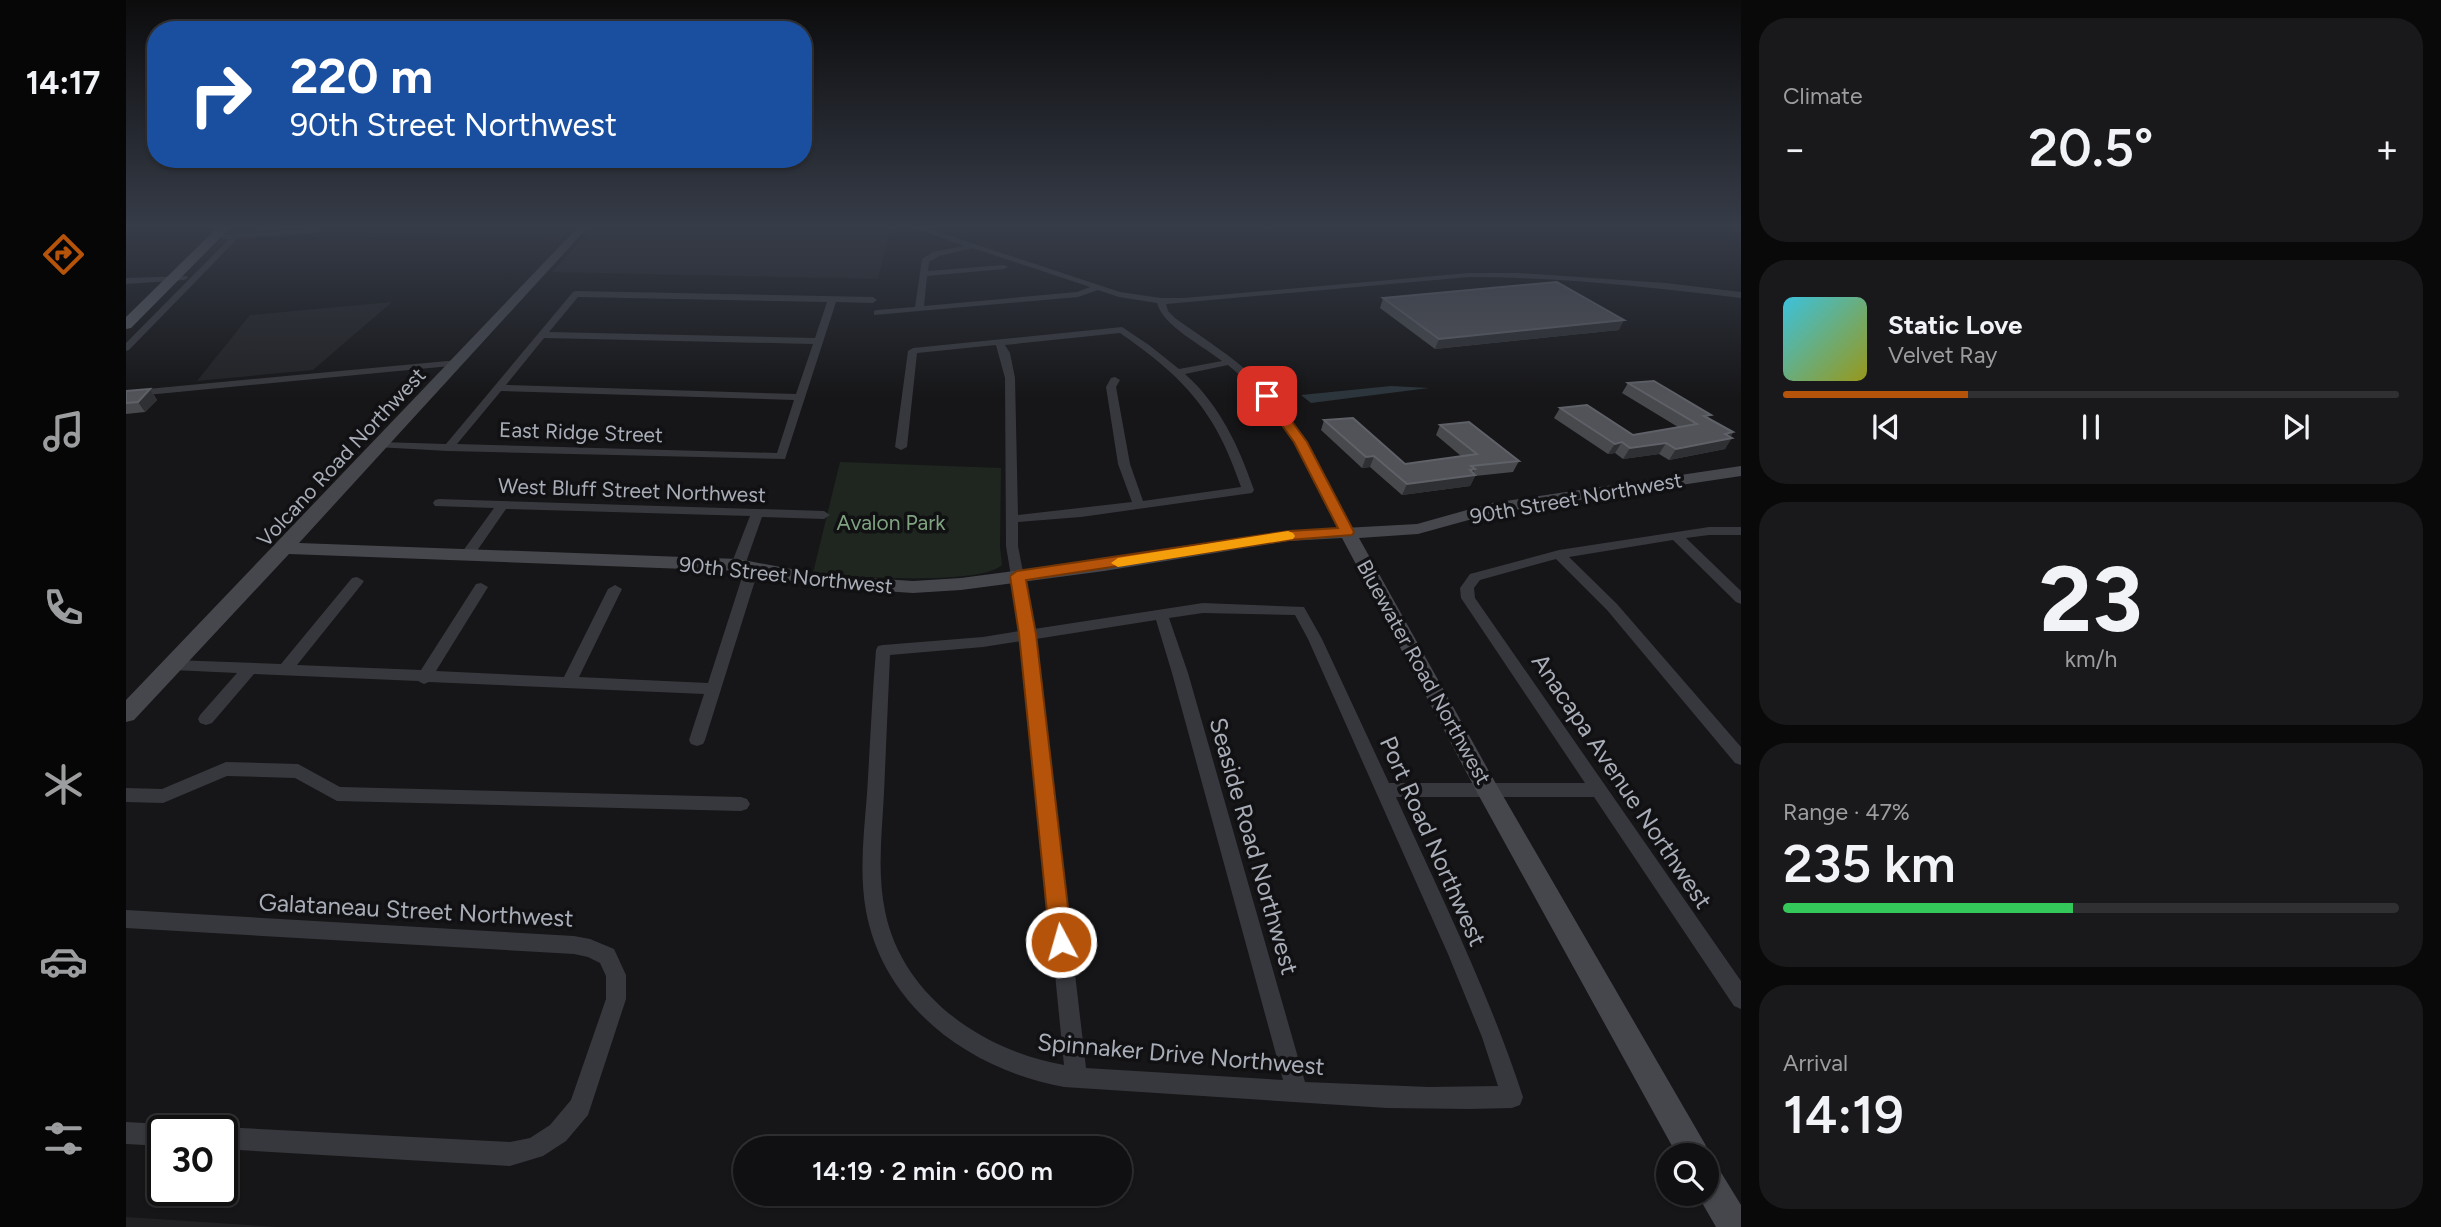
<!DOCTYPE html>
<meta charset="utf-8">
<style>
body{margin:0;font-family:Figtree,sans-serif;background:#19191b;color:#f1f3f6;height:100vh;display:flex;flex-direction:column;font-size:26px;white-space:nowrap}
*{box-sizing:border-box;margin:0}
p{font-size:23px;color:#9c9d9f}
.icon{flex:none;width:38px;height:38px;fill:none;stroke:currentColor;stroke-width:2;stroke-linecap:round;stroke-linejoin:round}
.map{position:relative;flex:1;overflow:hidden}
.panel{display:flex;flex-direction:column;gap:18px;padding:18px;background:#09090a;width:700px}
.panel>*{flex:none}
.hud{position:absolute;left:21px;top:21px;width:665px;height:147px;border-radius:28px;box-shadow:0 2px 5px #0004,0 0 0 2px #303032;background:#1a4fa0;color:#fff;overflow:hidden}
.tools{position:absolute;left:1530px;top:1143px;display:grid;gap:14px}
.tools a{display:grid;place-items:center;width:63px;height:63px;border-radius:50%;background:#101012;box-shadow:0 2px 5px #0004,0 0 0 2px #303032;font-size:35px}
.speed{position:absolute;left:21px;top:1115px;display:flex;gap:14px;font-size:35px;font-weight:700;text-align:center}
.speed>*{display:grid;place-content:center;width:91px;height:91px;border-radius:50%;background:#101012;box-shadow:0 2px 5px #0004,0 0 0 2px #303032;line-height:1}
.speed .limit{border:4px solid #111;border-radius:10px;background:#fff;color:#111}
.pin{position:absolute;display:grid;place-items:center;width:60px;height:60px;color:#fff;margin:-30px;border-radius:14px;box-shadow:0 4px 10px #0006}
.me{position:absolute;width:77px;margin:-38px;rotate:354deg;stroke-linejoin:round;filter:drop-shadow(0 0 5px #0008)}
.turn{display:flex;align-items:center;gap:24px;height:147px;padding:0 28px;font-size:32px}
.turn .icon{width:91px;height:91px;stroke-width:2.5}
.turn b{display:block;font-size:49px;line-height:60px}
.big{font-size:52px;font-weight:600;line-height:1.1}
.panel .widget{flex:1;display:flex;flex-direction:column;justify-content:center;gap:10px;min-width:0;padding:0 24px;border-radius:28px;background:#19191b}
.panel .dial{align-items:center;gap:0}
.dial b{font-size:91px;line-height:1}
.song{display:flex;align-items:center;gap:21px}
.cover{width:84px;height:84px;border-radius:10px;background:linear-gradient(135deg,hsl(190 70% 55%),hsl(60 70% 35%))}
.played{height:7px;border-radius:4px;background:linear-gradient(90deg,#b45309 30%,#303032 30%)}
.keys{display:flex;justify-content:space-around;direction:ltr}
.heat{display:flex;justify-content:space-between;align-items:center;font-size:38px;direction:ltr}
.charge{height:10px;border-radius:5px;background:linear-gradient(90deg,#34c759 47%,#303032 0)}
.trip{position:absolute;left:607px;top:1136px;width:399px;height:70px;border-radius:35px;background:#101012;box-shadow:0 2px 5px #0004,0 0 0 2px #303032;font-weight:600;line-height:70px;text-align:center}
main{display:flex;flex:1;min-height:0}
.menu{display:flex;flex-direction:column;width:126px;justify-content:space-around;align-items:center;background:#060607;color:#9c9d9f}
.menu .icon{width:49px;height:49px}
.menu .current{color:#b45309}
.menu b{font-size:32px;color:#f1f3f6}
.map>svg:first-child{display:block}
</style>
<main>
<nav class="menu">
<b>14:17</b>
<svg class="icon current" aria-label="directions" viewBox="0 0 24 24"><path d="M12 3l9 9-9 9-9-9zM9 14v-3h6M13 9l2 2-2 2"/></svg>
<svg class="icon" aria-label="music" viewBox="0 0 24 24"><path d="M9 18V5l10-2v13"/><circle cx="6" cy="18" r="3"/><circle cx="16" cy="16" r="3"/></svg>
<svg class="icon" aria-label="phone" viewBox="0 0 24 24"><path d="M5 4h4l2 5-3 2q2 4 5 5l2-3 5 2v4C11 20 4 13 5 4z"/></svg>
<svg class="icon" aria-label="climate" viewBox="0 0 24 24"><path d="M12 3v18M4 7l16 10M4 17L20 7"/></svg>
<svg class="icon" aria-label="car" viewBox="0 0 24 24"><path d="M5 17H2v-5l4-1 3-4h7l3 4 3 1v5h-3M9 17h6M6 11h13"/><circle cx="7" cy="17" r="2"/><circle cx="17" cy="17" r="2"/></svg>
<svg class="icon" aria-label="filters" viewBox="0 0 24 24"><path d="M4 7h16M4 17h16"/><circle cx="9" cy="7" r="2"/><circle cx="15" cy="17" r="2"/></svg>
</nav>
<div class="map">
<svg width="1615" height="1227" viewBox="0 0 1615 1227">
<rect width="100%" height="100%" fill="#161618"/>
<g fill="#222225">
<polygon points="114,226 450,226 437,238 198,232 99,240"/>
<polygon points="468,226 578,226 764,229 752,279 426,272"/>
<polygon points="266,302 187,370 71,381 124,315"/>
<polygon points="0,1217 152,1227 0,1227"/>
</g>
<path fill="#1e261f" d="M 714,462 L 875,468 L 874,547 L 876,565 C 853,586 721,577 687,573 Z"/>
<polygon fill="#2c353c" points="1265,386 1303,388 1185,403 1175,395"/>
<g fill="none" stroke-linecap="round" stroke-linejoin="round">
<g fill="#37383d" fill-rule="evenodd">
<path d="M 783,226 L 794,226 L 994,292 L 1035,298 L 1058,298 L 1343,273 L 1393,273 L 1540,283 L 1615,292 L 1615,298 C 1525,287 1434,277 1343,277 L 1040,304 L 1042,311 L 1049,318 C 1077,338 1106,356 1130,379 C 1175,422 1200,478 1227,532 L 1225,535 L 1221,536 L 1215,532 C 1185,470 1157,410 1102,365 L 1059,374 C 1094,405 1113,447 1128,490 L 1126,493 L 955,517 L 892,522 L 892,546 L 908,629 L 1077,603 L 1178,607 L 1196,639 L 1263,783 L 1459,783 L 1335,598 L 1334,588 L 1344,574 L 1433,550 L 1583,527 L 1615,527 L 1615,535 L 1583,535 L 1560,538 L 1615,591 L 1615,604 L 1610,602 L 1547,540 L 1443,557 L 1491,604 L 1615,747 L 1615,765 L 1609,763 L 1481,610 L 1430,559 L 1354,580 L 1348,588 L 1349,598 L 1615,981 L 1615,1009 L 1608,1006 L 1468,797 L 1270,797 C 1315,896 1363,993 1397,1097 L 1394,1105 L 1386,1108 L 1344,1109 L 1261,1108 L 938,1087 C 845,1070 758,1008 740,911 C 733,872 738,832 741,794 C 744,746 746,698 750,650 L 752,646 L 757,645 L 857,637 L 894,631 L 880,546 L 879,378 L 870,345 L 791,353 L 781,447 L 775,450 L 769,447 L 782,351 L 787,348 L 996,327 L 1023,345 L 1053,369 L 1096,361 C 1077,346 1037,326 1031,303 L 993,297 L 972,290 L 952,297 L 748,315 L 748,311 L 751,310 L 789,307 L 796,259 L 807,252 L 838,246 ZM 847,248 L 964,287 L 951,292 L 798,306 L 801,276 L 878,269 L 882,267 L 878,265 L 802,271 L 803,262 L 813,256 ZM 994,333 C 1059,378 1090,412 1115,487 L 1017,501 L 1004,464 L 990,387 L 994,380 L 989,377 L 985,378 L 980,387 L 992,464 L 1006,502 L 892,515 L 889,378 L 884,353 L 879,345 ZM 1077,613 L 1169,615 L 1182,639 L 1322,954 L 1356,1037 L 1372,1086 L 1303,1087 L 1179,1082 L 1062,673 L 1043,618 ZM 1030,620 L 1046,673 L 1157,1080 L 960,1068 L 910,639 ZM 896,641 L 938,1065 C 857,1051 776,996 759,911 C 751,872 756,832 758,793 C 760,747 762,701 764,655 L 857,647 Z"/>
<polygon points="188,229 191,229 191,233 112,238 3,350 0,351 0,343 103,239 96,239 96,235"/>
<polygon points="61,276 62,278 58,280 0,284 0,278"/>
<path d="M 450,291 L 747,297 L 751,300 L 747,303 L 710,302 L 659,459 L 322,451 L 250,447 L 250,443 L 254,442 L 320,444 L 447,292 ZM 452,297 L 701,302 L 689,338 L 423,332 ZM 418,338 L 687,344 L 670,394 L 380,385 ZM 375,391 L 668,400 L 651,453 L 331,444 Z"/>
<polygon points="332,360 337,363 335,365 0,397 0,391"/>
<polygon points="313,499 698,511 704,515 698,519 636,517 619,565 612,569 605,565 624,516 380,509 346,558 341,559 334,555 368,508 309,506 307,503 309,500"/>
<polygon points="626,564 633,568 579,740 577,744 571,746 565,744 563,740 578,694 303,682 298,684 292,681 128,674 86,723 80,725 74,723 72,719 74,715 111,673 47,670 42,669 40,665 42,661 47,660 155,664 226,578 231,577 238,581 236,584 171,665 295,670 350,584 355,583 362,587 310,671 438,677 482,589 489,585 496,589 453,677 582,683 619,568"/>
<polygon points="100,762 172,764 214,787 615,797 621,799 624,804 621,809 615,811 211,801 169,778 101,776 37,803 0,802 0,788 36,789"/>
<polygon points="0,910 448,936 464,939 488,949 500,975 500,999 462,1115 440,1141 417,1156 384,1166 96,1149 96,1130 88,1130 96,1127 384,1142 404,1138 424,1125 445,1100 480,999 480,976 474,963 462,957 448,954 0,928"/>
<polygon points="0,1122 37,1124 45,1127 47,1130 37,1130 37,1146 0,1144"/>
</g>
<polygon fill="#45474d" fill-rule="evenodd" points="453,226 463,226 173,543 612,559 697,575 787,581 835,578 978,559 1163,531 1291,524 1366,503 1615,466 1615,476 1368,513 1292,534 1233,538 1369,782 1579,1144 1584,1155 1581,1161 1591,1166 1615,1205 1615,1227 1590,1227 1571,1194 1580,1194 1580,1155 1551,1155 1353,796 1216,538 1163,541 978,571 835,590 787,593 697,587 612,571 163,554 8,720 0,722 0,700"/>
<polygon fill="#53555c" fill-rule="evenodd" points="93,226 106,226 5,328 0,329 0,317"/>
</g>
<g fill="#47494d">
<polygon points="129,226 183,226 183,227 131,230"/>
<polygon points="1257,298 1493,330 1309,349 1254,308"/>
<polygon points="1502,383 1583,419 1607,432 1599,449 1543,460 1533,454 1497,459 1489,453 1482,454 1428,418 1434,408 1507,435 1552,427 1496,393"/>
<polygon points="24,389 31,400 19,412 0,414 0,391"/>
<polygon points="1198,420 1279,464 1335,456 1310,435 1314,425 1393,461 1387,472 1349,476 1344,486 1276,495 1244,467 1236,468 1195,430"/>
</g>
<g fill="#2f3033">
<polygon points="1498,320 1493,330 1309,349 1313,339"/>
<polygon points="24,389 31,400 19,412 12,402"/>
<polygon points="1607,432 1603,439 1606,438 1599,449 1543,460 1550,449 1599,434"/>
<polygon points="1496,442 1489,453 1482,454 1489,444"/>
<polygon points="1540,443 1533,454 1497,459 1504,448"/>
<polygon points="1248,456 1244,467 1236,468 1240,457"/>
<polygon points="1349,469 1346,475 1349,475 1344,486 1276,495 1281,484"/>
</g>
<g fill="#525359" stroke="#5f6168" stroke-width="2">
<polygon points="1431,282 1498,320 1313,339 1257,298"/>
<polygon points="1528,381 1585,415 1578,416 1607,432 1599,434 1606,438 1550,449 1540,443 1504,448 1496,442 1489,444 1434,408 1461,405 1507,435 1571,424 1502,383"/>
<polygon points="24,389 12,402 0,403 0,391"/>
<polygon points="1227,418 1279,464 1351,454 1314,425 1343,422 1393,461 1345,466 1349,469 1344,470 1349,475 1281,484 1248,456 1240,457 1198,420"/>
</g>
<linearGradient id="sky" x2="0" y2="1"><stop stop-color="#0c0c0d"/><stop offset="0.57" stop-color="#363c48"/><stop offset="1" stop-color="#363c48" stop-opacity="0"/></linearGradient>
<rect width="1615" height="398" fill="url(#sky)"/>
<polygon fill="#b45309" stroke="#753606" stroke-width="2" points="1137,393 1145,393 1181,442 1228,532 1226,535 1163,540 900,580 910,634 946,942 943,950 935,953 927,950 924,942 893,634 884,576 891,571 1163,531 1212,528 1168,442 1135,396"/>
<polygon fill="#f59e0b" points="1162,531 1167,533 1169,536 1167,539 992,567 985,563 992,558"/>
<g text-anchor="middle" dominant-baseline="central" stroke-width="7" stroke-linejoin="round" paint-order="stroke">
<g font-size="21" fill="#a8adb8" stroke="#111113">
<text transform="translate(455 432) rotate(2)">East Ridge Street</text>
<text transform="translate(215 457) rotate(-47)">Volcano Road Northwest</text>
<text transform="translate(506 490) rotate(2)">West Bluff Street Northwest</text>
<text transform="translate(1450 498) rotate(-10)">90th Street Northwest</text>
<text transform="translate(660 575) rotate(6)">90th Street Northwest</text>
<text transform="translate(1298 672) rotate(61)">Bluewater Road Northwest</text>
</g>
<g font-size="21" fill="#7fa381" stroke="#111113">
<text x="765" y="522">Avalon Park</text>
</g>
<g font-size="24" fill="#a8adb8" stroke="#111113">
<text transform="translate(1496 781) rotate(56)">Anacapa Avenue Northwest</text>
<text transform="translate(1307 841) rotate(66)">Port Road Northwest</text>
<text transform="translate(1128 846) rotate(74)">Seaside Road Northwest</text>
<text transform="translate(290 910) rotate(3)">Galataneau Street Northwest</text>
<text transform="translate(1055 1054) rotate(5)">Spinnaker Drive Northwest</text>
</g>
</g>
</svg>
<div class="tools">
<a><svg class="icon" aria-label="search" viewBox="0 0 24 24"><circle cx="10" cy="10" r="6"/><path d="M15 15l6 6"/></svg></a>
</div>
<div class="speed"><div class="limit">30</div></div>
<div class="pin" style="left:1141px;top:396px;background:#d93025"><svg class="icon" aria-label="arrive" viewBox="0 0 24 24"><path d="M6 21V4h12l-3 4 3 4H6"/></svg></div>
<svg class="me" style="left:935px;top:942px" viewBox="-20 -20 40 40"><circle r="17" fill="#b45309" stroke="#fff" stroke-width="3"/><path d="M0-11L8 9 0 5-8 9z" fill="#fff"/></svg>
<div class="trip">14:19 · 2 min · 600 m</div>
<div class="hud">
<div class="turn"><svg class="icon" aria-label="right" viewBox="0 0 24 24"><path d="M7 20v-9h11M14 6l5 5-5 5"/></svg><div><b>220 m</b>90th Street Northwest</div></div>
</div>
</div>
<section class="panel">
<div class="widget"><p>Climate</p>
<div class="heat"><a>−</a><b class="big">20.5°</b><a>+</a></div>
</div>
<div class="widget">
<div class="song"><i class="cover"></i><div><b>Static Love</b><p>Velvet Ray</p></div></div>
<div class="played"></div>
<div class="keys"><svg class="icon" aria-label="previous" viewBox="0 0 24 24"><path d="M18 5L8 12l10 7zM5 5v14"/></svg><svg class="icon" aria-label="pause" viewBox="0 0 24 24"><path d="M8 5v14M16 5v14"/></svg><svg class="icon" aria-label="next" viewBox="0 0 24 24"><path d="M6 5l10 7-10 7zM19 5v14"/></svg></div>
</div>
<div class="widget dial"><b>23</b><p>km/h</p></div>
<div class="widget"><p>Range · 47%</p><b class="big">235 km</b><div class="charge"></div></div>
<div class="widget"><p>Arrival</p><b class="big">14:19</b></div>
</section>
</main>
